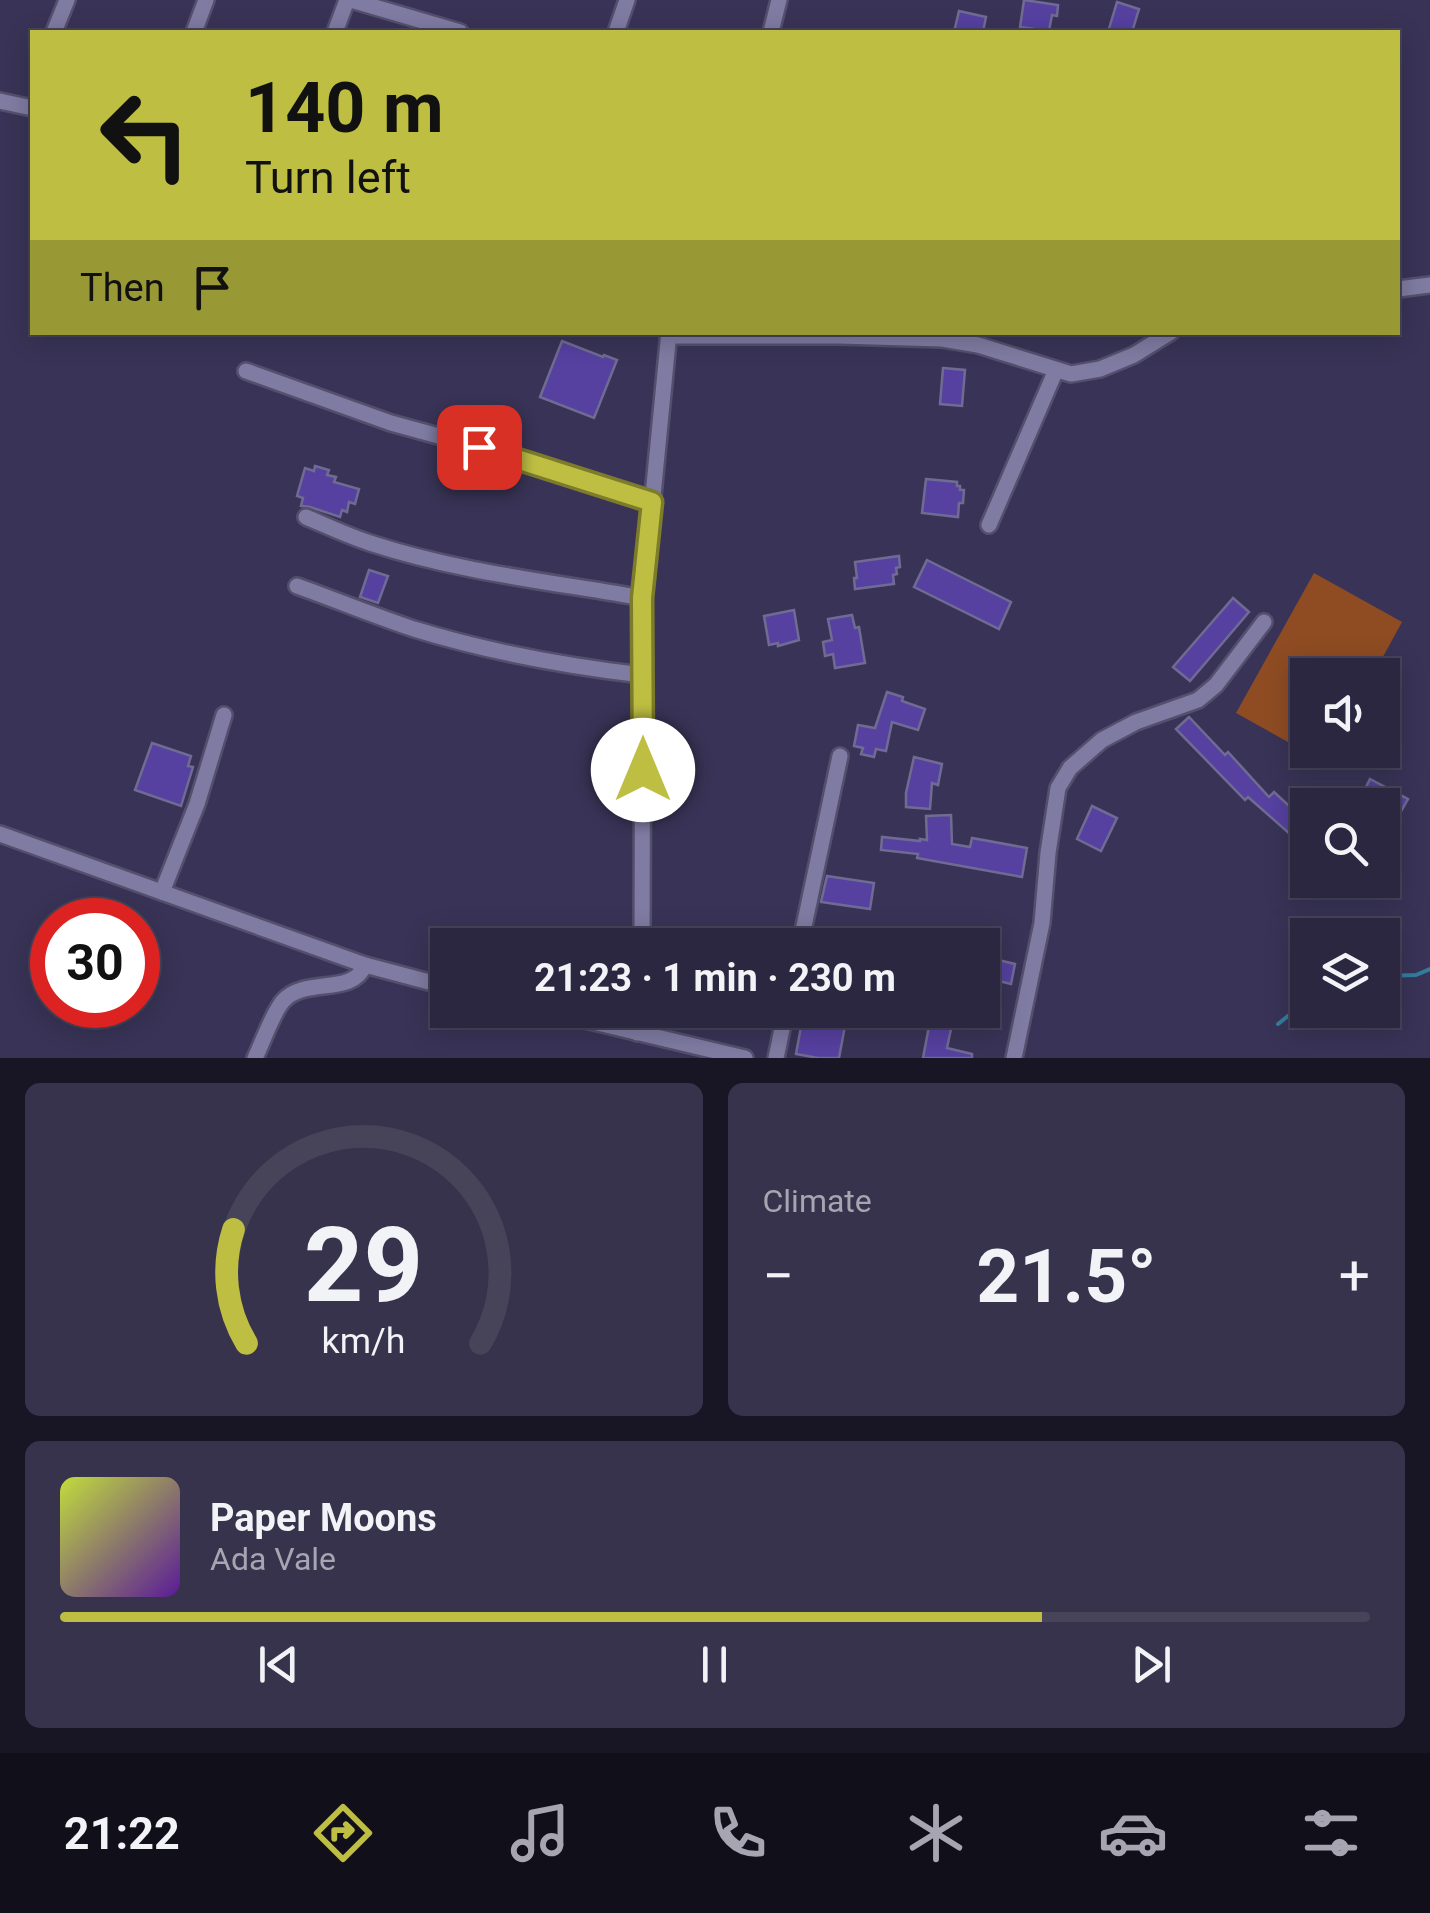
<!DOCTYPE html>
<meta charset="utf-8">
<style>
body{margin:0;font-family:Roboto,sans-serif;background:#37334c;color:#f1f3f6;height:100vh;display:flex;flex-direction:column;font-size:38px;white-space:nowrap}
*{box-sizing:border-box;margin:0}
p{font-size:32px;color:#a6a5b1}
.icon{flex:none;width:55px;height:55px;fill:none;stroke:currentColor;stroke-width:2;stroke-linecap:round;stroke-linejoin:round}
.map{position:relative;height:1058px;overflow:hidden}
.side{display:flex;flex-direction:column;gap:25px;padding:25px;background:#181524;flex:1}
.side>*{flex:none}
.hud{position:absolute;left:30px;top:30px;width:1370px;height:305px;border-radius:0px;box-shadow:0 5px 25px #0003,0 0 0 2px #47445a;background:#bebf42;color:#111;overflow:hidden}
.fabs{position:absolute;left:1290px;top:658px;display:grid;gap:20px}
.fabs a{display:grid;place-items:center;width:110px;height:110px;border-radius:0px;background:#2b2741;box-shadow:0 5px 25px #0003,0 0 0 2px #47445a;font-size:50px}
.speed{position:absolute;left:30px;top:898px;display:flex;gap:20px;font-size:50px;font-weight:700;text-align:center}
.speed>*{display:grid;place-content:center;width:130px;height:130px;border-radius:50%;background:#2b2741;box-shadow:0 5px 25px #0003,0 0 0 2px #47445a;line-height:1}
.speed .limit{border:15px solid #d22;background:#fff;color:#111}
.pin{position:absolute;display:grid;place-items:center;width:85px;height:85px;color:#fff;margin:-42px;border-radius:20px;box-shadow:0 5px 15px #0006}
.me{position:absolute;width:110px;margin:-55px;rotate:0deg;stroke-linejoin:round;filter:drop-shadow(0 0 8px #0008)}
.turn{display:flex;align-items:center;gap:35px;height:210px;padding:0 50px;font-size:45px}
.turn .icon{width:130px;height:130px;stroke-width:2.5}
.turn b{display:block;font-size:70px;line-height:85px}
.then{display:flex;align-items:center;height:95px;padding:0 50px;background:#0003;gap:20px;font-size:38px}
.big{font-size:75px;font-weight:700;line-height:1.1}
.side .widget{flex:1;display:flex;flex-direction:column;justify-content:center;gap:15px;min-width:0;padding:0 35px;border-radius:15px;background:#37334c}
.side .dial{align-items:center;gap:0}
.dial svg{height:260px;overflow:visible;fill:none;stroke:#47445a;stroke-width:7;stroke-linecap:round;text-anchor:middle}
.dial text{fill:#f1f3f6;stroke:none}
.song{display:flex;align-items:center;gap:30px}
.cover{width:120px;height:120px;border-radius:15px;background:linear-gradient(135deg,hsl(70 70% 55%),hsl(270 70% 35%))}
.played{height:10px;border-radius:5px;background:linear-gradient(90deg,#bebf42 75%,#47445a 75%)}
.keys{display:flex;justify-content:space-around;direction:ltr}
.heat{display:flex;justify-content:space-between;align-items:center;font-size:55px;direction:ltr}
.side .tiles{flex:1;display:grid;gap:25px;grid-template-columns:1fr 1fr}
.widget:last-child{grid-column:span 2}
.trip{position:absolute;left:430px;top:928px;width:570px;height:100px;border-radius:0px;background:#2b2741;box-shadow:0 5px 25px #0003,0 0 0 2px #47445a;font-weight:700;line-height:100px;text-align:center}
.menu{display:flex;height:160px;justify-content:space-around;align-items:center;background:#11101a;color:#a6a5b1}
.menu .icon{width:70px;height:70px}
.menu .current{color:#bebf42}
.menu b{font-size:45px;color:#f1f3f6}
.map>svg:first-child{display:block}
</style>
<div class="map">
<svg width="1430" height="1058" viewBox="0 0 1430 1058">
<rect width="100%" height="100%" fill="#393457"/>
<polygon fill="#8f4c23" points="1314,573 1402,622 1373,675 1308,675 1308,750 1331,750 1324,762 1236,713"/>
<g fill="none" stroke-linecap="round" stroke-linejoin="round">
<g stroke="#337d9d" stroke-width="4">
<polyline points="1382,976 1416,975 1430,969"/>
<polyline points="1278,1024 1308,1000"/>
</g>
</g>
<g fill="#5641a0" stroke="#706b92" stroke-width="2.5">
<polygon points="1024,0 1058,5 1057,16 1052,15 1049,31 1020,27"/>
<polygon points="1117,2 1139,9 1132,32 1108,32"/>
<polygon points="959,11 986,17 983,32 954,32"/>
<polygon points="562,341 603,357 604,355 617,360 594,418 540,397"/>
<polygon points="943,368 965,370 962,406 940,404"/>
<polygon points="315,466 329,470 327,475 336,477 334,482 359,489 355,504 349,502 347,512 342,510 340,517 310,507 301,506 303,498 297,496 305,468 314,471"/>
<polygon points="926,479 957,482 957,486 960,486 960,490 964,490 963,503 959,503 958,517 922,513"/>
<polygon points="899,556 900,567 896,568 897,574 893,575 894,584 855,589 854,578 857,578 855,562"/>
<polygon points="927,560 1011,602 999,629 914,587"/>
<polygon points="369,570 388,576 378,603 360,597"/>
<polygon points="1233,598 1249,612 1190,681 1173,667"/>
<polygon points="794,610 799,640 778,646 778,643 769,645 764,616"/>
<polygon points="852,615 855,628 859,627 865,663 835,668 833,654 825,656 823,642 832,640 828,619"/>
<polygon points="887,692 903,697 902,701 925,709 918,730 892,722 886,751 876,749 874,757 861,754 863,748 854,746 858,725 875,728"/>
<polygon points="1189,717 1225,755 1228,752 1269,797 1274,792 1308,823 1308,850 1248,797 1245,800 1176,729"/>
<polygon points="152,743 191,756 188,766 193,767 181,806 135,790"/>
<polygon points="914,757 942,764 938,785 932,783 930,809 906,807 906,793"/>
<polygon points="1370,779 1408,799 1382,845 1382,805 1373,805 1377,798 1364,791"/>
<polygon points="1092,806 1117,818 1101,851 1077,839"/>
<polygon points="951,815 952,844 970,847 972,838 1027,848 1022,877 917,858 918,854 881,850 882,837 920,841 920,839 927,840 926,816"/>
<polygon points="827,876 874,883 870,909 821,902"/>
<polygon points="982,956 1015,964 1011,984 982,977"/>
<polygon points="804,1010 848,1010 839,1058 818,1058 796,1054"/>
<polygon points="932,1010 955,1010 947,1048 972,1054 972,1058 923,1058"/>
</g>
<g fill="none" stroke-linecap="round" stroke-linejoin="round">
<defs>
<g id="minor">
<polyline points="351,0 460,32"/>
<polyline points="54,32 67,0"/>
<polyline points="194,32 206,0"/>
<polyline points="335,32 347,0"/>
<polyline points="616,32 627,0"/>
<polyline points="771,32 779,0"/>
<polyline points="0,101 32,108"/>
<polyline points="1398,289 1430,285"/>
<polyline points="668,336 839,336 942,339 978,345 1071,374 1100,369 1134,355 1171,332"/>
<polyline points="246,371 391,423 508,455 652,502"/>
<path d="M 306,517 C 327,526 348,536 370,543 C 458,572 552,582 643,598"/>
<polyline points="989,525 1056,370"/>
<path d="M 297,586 C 336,600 375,616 414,629 C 489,652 565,666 642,675"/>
<polyline points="0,834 365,965 448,987"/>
<polyline points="162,892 197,804 224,715"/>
<polyline points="642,945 643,598 669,332"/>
<polyline points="800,945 840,756"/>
<polyline points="543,1010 745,1058"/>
<polyline points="637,1033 638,1010"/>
<path d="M 255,1058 C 262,1044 273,1012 283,1001 C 305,976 352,997 365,965"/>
<polyline points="776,1058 786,1010"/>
<polyline points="1014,1058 1042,923 1048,853 1058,788 1070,768 1102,740 1136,722 1198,700 1216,685 1264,622"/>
</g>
</defs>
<use href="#minor" stroke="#544f6d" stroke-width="20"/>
<use href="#minor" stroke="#7f7ba2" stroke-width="15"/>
</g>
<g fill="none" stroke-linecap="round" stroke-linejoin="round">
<defs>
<polyline id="route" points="479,447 652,502 642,598 643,770"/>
</defs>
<use href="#route" stroke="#7c7c2b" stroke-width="25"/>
<use href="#route" stroke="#bebf42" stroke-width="18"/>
</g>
</svg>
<div class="fabs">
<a><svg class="icon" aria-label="sound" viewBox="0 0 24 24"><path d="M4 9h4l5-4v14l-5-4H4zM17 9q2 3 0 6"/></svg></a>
<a><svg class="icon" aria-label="search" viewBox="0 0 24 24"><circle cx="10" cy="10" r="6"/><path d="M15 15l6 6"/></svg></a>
<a><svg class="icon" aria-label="layers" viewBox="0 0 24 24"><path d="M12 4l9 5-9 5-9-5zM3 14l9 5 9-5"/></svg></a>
</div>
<div class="speed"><div class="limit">30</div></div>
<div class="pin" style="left:479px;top:447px;background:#d93025"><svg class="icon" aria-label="arrive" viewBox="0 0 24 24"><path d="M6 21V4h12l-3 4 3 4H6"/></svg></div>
<svg class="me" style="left:643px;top:770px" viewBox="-20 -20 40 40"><circle r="19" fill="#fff"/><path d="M0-13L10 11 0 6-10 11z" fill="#bebf42"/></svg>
<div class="trip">21:23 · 1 min · 230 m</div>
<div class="hud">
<div class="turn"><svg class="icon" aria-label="left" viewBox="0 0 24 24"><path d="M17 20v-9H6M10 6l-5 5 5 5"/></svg><div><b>140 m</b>Turn left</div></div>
<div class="then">Then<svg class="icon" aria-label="arrive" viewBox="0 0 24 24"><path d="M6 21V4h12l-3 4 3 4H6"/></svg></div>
</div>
</div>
<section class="side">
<div class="tiles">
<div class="widget dial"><svg viewBox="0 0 100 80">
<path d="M14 69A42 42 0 1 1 86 69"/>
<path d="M14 69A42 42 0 0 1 10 34" stroke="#bebf42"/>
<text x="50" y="56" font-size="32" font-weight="700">29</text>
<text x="50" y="72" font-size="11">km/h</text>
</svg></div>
<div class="widget"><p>Climate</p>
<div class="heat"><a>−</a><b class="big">21.5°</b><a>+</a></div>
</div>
<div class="widget">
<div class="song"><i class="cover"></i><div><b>Paper Moons</b><p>Ada Vale</p></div></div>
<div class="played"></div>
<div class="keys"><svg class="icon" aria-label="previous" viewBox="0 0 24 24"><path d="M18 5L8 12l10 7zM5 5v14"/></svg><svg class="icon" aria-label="pause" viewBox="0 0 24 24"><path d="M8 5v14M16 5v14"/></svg><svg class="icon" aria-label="next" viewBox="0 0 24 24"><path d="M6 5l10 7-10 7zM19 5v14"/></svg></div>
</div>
</div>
</section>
<nav class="menu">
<b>21:22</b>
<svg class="icon current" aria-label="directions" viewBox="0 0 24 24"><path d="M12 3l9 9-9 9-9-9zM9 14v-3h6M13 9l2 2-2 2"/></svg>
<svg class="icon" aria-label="music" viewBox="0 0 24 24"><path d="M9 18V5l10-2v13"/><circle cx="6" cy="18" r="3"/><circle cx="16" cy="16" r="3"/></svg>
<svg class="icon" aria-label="phone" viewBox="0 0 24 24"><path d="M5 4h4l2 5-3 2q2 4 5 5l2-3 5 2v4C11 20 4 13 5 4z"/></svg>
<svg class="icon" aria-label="climate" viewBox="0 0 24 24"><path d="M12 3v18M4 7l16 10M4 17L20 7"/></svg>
<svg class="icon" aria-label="car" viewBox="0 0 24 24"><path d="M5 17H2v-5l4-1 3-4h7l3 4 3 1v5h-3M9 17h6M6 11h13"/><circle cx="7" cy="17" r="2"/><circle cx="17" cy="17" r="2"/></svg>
<svg class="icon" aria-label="filters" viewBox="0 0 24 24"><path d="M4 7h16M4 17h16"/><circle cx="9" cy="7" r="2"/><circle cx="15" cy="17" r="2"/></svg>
</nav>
